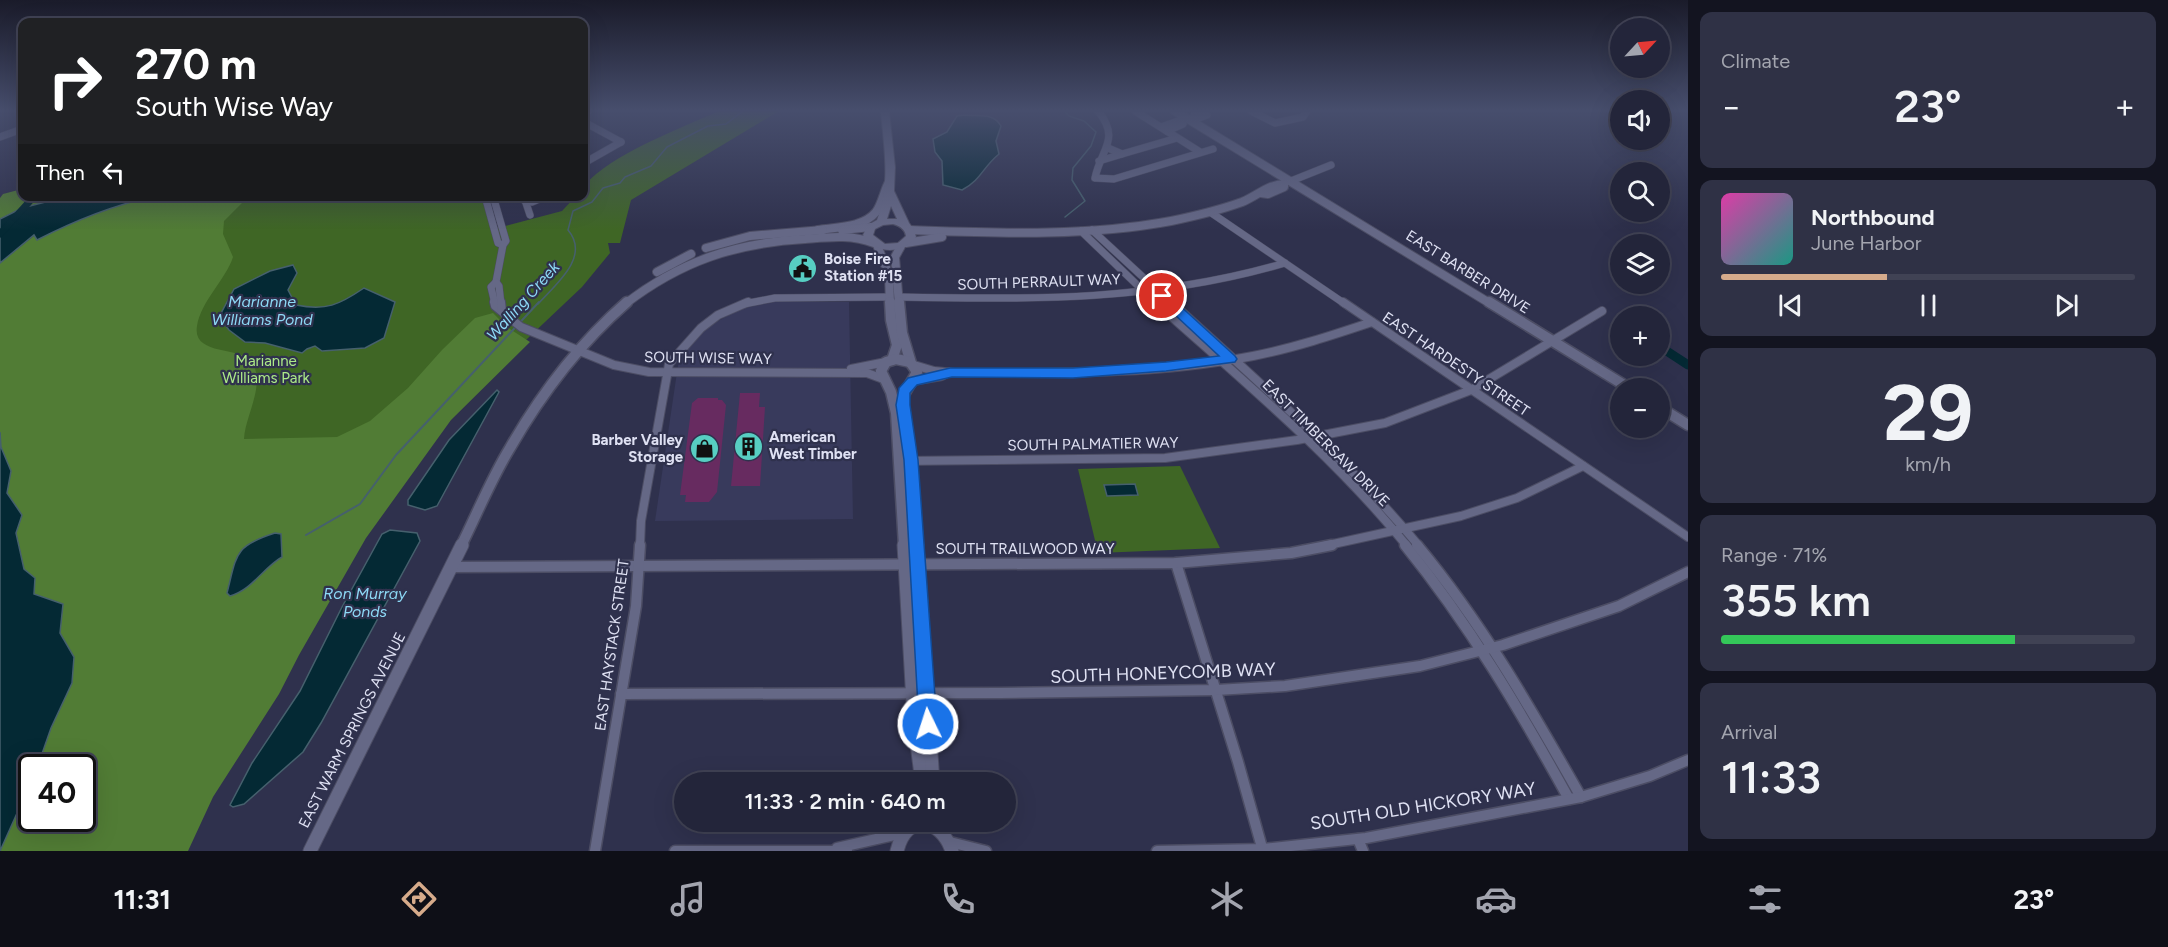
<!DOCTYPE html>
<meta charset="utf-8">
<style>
body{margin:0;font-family:Figtree,sans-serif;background:#2f3145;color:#f1f3f6;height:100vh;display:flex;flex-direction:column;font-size:22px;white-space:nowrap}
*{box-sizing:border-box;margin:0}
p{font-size:20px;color:#a3a5af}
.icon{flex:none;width:33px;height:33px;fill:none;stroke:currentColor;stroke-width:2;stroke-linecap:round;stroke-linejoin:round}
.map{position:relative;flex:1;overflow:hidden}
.panel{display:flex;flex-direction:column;gap:12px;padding:12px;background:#131420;width:480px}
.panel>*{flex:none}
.guide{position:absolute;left:18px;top:18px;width:570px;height:183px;border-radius:12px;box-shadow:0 6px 24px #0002,0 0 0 2px #404254;background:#202124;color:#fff;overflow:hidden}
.needle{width:39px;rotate:64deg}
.buttons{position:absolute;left:1610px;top:18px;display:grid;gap:12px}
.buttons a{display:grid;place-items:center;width:60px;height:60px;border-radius:50%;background:#23253a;box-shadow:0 6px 24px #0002,0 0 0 2px #404254;font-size:30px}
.speed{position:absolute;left:18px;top:754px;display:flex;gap:12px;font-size:30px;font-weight:700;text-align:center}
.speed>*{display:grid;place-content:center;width:78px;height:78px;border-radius:50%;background:#23253a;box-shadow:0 6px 24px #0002,0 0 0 2px #404254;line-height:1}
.speed .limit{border:3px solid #111;border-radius:9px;background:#fff;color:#111}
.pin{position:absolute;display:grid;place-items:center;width:51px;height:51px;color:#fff;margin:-26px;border:3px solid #fff;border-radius:50%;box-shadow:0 2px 6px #0007}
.me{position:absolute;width:66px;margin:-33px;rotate:356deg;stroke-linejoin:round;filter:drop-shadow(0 0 4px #0008)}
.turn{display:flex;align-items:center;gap:21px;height:126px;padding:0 18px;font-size:27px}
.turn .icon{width:78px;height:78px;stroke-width:2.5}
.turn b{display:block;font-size:42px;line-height:51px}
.then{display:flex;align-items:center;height:57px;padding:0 18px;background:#0003;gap:12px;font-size:22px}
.big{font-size:45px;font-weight:600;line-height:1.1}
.panel .card{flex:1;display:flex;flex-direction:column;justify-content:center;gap:9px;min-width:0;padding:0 21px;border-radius:12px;background:#2f3145}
.panel .dial{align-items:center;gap:0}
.dial b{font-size:78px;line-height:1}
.song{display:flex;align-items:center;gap:18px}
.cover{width:72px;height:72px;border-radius:9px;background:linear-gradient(135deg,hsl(320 70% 55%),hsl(170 70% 35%))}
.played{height:6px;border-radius:3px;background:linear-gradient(90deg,#d6ab8b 40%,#404254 40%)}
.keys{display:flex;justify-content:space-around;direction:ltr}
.heat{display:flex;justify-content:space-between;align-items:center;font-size:33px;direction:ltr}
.charge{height:9px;border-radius:4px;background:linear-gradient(90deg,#34c759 71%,#404254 0)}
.trip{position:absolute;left:674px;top:772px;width:342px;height:60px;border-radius:30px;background:#23253a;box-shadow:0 6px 24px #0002,0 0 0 2px #404254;font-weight:600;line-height:60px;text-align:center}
.menu{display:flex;height:96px;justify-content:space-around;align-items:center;background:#0e0f17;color:#a3a5af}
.menu .icon{width:42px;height:42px}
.menu .on{color:#d6ab8b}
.menu b{font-size:27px;color:#f1f3f6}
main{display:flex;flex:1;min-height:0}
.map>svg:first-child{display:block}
</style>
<main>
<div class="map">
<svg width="1688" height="851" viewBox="0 0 1688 851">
<rect width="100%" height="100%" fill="#2f314d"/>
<polygon fill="#383a5c" points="773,302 849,302 853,519 655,521 680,352 708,327 739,309"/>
<g fill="#3f6625">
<path d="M 719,111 L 779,111 L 631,200 L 620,243 L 608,243 L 610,253 L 582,287 L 507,358 L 315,556 L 0,268 L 177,197 L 489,197 L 490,210 L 498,228 L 562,211 L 575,197 L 584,196 L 584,186 C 611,154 679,129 719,111 Z"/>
<polygon points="1180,466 1220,548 1098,553 1078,469"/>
</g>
<g fill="#517c35">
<polygon points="22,189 22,196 65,197 22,208 0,219 0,198 3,194"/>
<path d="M 151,196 L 248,197 L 224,221 L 223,234 L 233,257 C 226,279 201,301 197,326 C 192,355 238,347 250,360 C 268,381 245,415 244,439 L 337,437 L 370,421 L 408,388 L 442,350 L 475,318 L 493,313 L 507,327 L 530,342 L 451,420 L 366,538 L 299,655 L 279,694 L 213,797 L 188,851 L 0,851 L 31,782 L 32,819 L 82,819 L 82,768 L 37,768 L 74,657 L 34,594 L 24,569 L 16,532 L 22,515 L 7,493 L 11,471 L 1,447 L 0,432 L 0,263 L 35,235 L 37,240 C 74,221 111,206 151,196 Z"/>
</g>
<g fill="#042934" stroke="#46606d" stroke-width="1.5">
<path d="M 965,115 C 978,117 993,112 1001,126 L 996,141 L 999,154 C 982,168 982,179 962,190 L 943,185 L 942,161 L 935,152 L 933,139 L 947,132 L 957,116 Z"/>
<path d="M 65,197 L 151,197 C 111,206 74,221 37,240 L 34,235 L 0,263 L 0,219 L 22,208 Z"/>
<path d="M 293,265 L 297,273 L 288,290 L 296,305 C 326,311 339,305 364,288 L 395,302 L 384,338 L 365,348 L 322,351 L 315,346 L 307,349 L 302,353 L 265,343 L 245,342 L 229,330 L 219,317 L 234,289 L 270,271 Z"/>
<polygon points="497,390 499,392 437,506 425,510 408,505 408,500 449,440"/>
<polygon points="0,432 1,447 11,471 7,493 22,515 16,533 24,569 35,578 34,594 63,604 60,633 74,657 72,683 51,728 37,768 32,768 31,782 0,851"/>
<polygon points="1135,484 1138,495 1107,496 1104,485"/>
<polygon points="390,530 417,533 420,541 321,723 303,752 244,804 233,807 230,805 252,763 300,691 342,607 382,534"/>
<path d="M 275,533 L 281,534 L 282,557 C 263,568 253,589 230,596 L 227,593 C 237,554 234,546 275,533 Z"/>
</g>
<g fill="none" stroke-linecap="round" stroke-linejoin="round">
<g stroke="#46606d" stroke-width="1.5">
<polyline points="1064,111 1069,116 1084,121 1096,132 1091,146 1073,168 1072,180 1085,201 1065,217"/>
<path d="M 538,304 C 555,285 591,257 568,230 L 573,211 L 592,202 L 603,188 L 620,183 L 625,177 L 651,166 L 667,147 L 708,126 L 726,124 L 743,111"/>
</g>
<polyline stroke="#46606d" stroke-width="2" points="306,535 360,504 396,455 539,302"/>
<polyline stroke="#042934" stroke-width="7" points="0,234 30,201"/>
<polyline stroke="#042934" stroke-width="9" points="1659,346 1688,365"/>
</g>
<g fill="#672b60">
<polygon points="740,393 760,393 759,407 765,407 760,486 731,486"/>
<polygon points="698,398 718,398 718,400 722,400 726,405 717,492 709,502 685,502 686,495 680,495 692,403"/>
</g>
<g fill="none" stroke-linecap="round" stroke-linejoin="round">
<defs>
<g id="minor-far2">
<path d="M 1098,111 C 1121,139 1101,149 1095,178 L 1114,179 L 1213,149"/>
<polyline points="1135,111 1200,152"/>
<polygon points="1201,111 1207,115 1199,118 1194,115"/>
<polyline points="1251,111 1275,123 1303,117 1307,111"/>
<polyline points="584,113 588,111"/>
<polyline points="584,122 621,142"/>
<polyline points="1161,127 1178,121 1183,124 1167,131"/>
<polyline points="0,137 22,129"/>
<polyline points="1122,154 1177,138"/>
<polyline points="1099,161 1122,154 1108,148"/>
<polyline points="584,163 621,142"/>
<polyline points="1291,181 1331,165"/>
<polyline points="485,196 498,243 503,245"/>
<polyline points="493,196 506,241 503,245 496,282 491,287 495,304"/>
<polyline points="524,197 530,215"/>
<polyline points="524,200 532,202 546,196"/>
<polyline points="1210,212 1345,304"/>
<polyline points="1092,230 1172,304"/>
<polyline points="1081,231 1157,304"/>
<polyline points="496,282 499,286 501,304"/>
<path d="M 899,297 C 1032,300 1156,301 1285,263"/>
<polyline points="744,304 775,298 889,297"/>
</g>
<g id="minor-far1">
<polyline points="494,302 495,306 521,327 614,365 649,372 867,373 886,380"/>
<polyline points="501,302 502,311"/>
<path d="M 1155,302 C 1242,380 1333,455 1407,546"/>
<path d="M 1171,302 C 1256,380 1345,457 1419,546"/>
<polyline points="1343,302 1688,537"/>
<path d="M 914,365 L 934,371 L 955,373 C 1055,373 1155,375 1253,356 C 1294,348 1333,335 1372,322"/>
<polyline points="851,369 886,362"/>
<polyline points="913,381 942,376 949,372"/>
<polyline points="899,461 1165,458 1297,440 1385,423 1471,390 1602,311"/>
<polyline points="640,546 641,521 669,364 701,328 718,315 748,302"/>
<polyline points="1324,546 1461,516 1517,498 1583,466"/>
</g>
<g id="minor">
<path d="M 1405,545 C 1469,624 1520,710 1569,799"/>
<path d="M 1417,545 C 1482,623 1531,709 1581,797"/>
<polyline points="1176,563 1238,762 1263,851"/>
<polyline points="452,567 1176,563 1291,553 1332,545"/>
<polyline points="621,694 1000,693 1216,690 1285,686 1420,666 1503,645 1619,606 1688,572"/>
<polyline points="1358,839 1363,851"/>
<polyline points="950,842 986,851"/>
<polyline points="837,848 903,833"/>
<polyline points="595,851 636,606 640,545"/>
<polyline points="675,851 847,851"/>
<polyline points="1157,851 1263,849 1366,838 1581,797 1650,776 1688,760"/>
</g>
<g id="tertiary-far2">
<polyline points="1175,111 1491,304"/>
<path d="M 818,230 C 836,227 863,228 876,212 C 882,204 884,191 889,182"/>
<polyline points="842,230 871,227"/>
<path d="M 910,230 C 997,233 1085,237 1171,221 C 1195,216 1220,210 1242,202 C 1257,196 1267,185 1284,184 L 1284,187 L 1268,194 L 1261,193"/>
<polyline points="906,243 942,237"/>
<polyline points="877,245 889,275 890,304"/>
<polyline points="706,248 750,236 823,230"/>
<polyline points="657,272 691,254"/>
<path d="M 625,304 C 681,261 735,243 805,239 C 829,237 851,234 874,243"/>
<polyline points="899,304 895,257 901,246"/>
</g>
<g id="tertiary-far1">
<polyline points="890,302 891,320 897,345 892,360"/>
<polyline points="899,302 902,333 911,363"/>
<polyline points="1489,302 1629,388"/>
<polyline points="1659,407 1688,425"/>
<path d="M 461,546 C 477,514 491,479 510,448 C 541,394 580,343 627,302"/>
<polyline points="904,546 896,413 891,392 881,371 886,362 896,359 910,362 917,372 902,398 911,461 917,546"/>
</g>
<g id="tertiary">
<polyline points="904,545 914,720 922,783"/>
<polyline points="917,545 933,783"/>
<polyline points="310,851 462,545"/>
<path d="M 897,851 C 906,813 940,817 952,851"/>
</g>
<path id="secondary" d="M 881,111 L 889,111 L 895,167 L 894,191 L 909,223 L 914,230 L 916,237 C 901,255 876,254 863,235 L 868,225 L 877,220 C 891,185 884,148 881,111 ZM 891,206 L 897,219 L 887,219 ZM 893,224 C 900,226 905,229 906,236 L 898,243 L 885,244 L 873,235 L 875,229 L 883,225 Z"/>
</defs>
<use href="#minor-far2" stroke="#4c4d64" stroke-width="8"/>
<use href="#minor-far1" stroke="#4c4d64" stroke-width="10"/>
<use href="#minor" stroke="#4c4d64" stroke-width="13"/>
<use href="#tertiary-far2" stroke="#4c4d64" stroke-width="10"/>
<use href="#tertiary-far1" stroke="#4c4d64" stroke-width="13"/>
<use href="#tertiary" stroke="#4c4d64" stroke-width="15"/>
<use href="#secondary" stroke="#4c4d64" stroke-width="2"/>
<use href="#minor-far2" stroke="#656886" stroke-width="7"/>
<use href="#minor-far1" stroke="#656886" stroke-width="8"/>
<use href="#minor" stroke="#656886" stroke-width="10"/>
<use href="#tertiary-far2" stroke="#656886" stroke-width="8"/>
<use href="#tertiary-far1" stroke="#656886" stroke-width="10"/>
<use href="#tertiary" stroke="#656886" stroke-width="13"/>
<use href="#secondary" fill="#656886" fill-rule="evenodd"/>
</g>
<linearGradient id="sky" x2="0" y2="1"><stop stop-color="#1a1b2a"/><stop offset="0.48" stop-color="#474e6d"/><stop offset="1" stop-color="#474e6d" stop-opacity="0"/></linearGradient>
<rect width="1688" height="230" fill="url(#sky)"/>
<polygon fill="#1a73e8" stroke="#114b97" stroke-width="1.5" points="1162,292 1166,293 1235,356 1237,359 1235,362 1166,371 1073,378 952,377 917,385 910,393 910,405 918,460 937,724 934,730 928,733 922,730 919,724 904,460 896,405 899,388 908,378 950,368 1073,368 1166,362 1219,356 1158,299 1156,296"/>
<defs>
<symbol id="civic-disc" viewBox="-11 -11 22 22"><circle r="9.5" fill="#57cec2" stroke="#2f314d"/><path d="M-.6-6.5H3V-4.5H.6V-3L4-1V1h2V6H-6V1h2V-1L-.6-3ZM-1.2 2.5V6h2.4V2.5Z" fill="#111"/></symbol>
<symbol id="building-disc" viewBox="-11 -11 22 22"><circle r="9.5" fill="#57cec2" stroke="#2f314d"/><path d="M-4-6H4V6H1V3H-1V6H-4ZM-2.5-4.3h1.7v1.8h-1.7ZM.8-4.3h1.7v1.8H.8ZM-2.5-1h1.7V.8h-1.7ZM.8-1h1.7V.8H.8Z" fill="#111"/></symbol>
<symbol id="shop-disc" viewBox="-11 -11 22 22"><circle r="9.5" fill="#57cec2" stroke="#2f314d"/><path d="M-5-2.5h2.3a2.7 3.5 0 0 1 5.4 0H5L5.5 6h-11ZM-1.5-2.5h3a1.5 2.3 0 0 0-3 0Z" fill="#111"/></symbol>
</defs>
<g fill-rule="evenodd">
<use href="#civic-disc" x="786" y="252" width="33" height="33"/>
<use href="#building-disc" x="732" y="430" width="33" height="33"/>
<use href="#shop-disc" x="688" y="432" width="33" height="33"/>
</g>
<g text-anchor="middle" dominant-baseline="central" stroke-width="4.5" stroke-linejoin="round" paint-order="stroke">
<g font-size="15" font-weight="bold" fill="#dfe1f3" stroke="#2f314d" text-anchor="start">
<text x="824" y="259">Boise Fire<tspan x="824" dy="17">Station #15</tspan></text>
<text x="769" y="437">American<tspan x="769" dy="17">West Timber</tspan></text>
<text x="683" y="440" text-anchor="end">Barber Valley<tspan x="683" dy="17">Storage</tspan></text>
</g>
<g font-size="15" fill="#dfe1f3" stroke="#2f314d">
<text transform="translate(1468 272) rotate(32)">EAST BARBER DRIVE</text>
<text transform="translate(1039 282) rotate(-2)">SOUTH PERRAULT WAY</text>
<text transform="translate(708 358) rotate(1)">SOUTH WISE WAY</text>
<text transform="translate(1456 364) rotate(34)">EAST HARDESTY STREET</text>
<text transform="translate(1326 443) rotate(45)">EAST TIMBERSAW DRIVE</text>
<text transform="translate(1093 444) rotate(-1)">SOUTH PALMATIER WAY</text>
<text x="1025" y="549">SOUTH TRAILWOOD WAY</text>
<text transform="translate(612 645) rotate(-82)">EAST HAYSTACK STREET</text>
<text transform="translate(352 730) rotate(-63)">EAST WARM SPRINGS AVENUE</text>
</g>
<g font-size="15" fill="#acea88" stroke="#2f314d">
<text x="266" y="361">Marianne<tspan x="266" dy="17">Williams Park</tspan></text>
</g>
<g font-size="16" font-style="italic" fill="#8dd9f6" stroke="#2f314d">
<text x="262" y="301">Marianne<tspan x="262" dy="18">Williams Pond</tspan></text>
<text transform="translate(523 301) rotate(-48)">Walling Creek</text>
<text x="365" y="593">Ron Murray<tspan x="365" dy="18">Ponds</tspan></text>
</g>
<g font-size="18" fill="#dfe1f3" stroke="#2f314d">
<text transform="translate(1163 673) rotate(-2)">SOUTH HONEYCOMB WAY</text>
<text transform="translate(1423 806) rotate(-9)">SOUTH OLD HICKORY WAY</text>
</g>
</g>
</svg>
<div class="buttons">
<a><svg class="needle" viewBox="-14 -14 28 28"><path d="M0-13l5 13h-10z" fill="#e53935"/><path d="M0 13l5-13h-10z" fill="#a3a5af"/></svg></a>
<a><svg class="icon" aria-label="sound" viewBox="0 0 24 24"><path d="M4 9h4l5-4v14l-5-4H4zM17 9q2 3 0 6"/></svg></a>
<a><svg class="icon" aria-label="search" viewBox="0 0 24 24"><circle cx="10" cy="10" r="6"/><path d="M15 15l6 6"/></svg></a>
<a><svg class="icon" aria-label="layers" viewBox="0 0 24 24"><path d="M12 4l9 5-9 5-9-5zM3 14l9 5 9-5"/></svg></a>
<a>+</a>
<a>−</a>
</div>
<div class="speed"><div class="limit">40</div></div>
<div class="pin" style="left:1162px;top:296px;background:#d93025"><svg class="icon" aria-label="arrive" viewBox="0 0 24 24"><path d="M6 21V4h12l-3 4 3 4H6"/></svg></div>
<svg class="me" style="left:928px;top:724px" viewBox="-20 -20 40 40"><circle r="17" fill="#1a73e8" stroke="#fff" stroke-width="3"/><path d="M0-11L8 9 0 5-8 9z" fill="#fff"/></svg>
<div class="trip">11:33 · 2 min · 640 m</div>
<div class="guide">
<div class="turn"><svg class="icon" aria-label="right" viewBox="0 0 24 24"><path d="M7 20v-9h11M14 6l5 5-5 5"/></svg><div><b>270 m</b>South Wise Way</div></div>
<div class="then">Then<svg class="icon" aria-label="left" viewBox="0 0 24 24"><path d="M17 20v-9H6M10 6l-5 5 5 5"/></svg></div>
</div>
</div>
<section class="panel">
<div class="card"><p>Climate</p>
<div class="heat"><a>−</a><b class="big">23°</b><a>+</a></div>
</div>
<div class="card">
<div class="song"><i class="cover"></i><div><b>Northbound</b><p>June Harbor</p></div></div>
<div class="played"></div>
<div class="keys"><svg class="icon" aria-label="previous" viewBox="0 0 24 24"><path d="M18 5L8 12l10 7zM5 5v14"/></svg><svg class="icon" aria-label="pause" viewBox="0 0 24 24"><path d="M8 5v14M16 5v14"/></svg><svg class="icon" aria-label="next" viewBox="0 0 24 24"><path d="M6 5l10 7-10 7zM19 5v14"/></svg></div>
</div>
<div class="card dial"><b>29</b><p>km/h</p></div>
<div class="card"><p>Range · 71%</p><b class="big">355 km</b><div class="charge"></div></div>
<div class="card"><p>Arrival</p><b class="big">11:33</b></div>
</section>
</main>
<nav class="menu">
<b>11:31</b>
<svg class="icon on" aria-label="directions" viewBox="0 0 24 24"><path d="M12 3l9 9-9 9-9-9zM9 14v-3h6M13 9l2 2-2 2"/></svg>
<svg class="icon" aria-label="music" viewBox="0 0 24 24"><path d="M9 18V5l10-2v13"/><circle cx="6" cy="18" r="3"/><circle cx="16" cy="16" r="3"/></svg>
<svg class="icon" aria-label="phone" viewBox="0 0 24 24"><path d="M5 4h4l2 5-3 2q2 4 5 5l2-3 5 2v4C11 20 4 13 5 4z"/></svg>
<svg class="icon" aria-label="climate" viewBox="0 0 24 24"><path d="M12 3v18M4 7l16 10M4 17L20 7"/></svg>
<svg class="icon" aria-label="car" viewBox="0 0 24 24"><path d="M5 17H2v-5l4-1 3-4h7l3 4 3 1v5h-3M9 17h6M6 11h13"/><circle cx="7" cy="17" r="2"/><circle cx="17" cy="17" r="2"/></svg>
<svg class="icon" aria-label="filters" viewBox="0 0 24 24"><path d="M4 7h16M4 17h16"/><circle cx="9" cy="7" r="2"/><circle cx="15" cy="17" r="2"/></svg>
<b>23°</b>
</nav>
